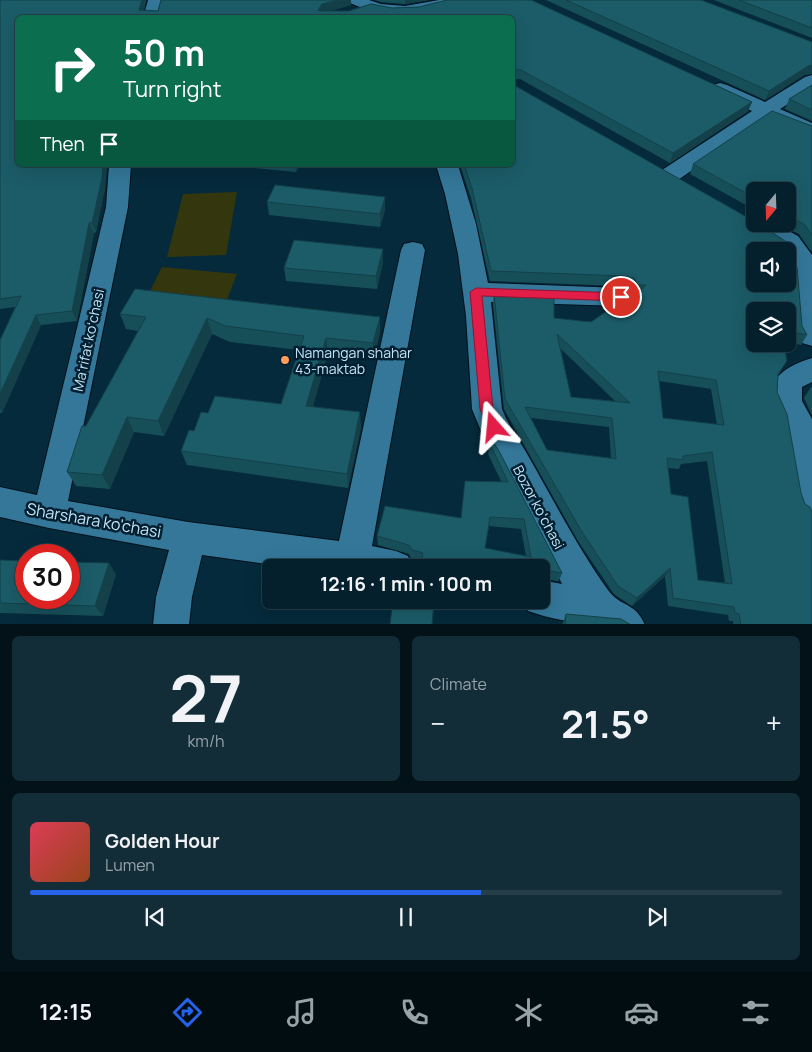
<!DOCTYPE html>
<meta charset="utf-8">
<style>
body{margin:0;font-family:Manrope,sans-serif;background:#122d38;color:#f1f3f6;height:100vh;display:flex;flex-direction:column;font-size:19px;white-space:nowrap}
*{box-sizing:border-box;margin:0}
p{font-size:16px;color:#97a3a9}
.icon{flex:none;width:28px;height:28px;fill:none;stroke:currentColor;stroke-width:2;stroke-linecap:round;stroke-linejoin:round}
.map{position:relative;height:624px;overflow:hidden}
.drawer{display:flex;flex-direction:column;gap:12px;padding:12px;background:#021218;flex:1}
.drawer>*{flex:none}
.guide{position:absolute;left:15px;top:15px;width:500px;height:152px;border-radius:8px;box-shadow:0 5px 20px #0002,0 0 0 1px #253e48;background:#0b6e4f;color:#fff;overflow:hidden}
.needle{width:32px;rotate:199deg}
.controls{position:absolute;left:746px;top:182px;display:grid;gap:10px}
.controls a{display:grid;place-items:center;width:50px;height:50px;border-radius:8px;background:#04202c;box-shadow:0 5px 20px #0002,0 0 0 1px #253e48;font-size:25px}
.speed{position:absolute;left:15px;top:544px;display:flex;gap:10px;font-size:25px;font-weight:700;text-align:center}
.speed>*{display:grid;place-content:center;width:65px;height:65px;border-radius:50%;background:#04202c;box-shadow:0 5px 20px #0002,0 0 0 1px #253e48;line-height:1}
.speed .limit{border:8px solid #d22;background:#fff;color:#111}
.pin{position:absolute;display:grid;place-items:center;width:42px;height:42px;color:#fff;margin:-21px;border:2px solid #fff;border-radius:50%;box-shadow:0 1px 5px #0007}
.me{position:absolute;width:55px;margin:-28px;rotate:342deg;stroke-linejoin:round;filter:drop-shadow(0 0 4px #0008)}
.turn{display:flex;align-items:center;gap:18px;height:105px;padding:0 25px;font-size:22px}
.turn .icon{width:65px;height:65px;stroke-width:2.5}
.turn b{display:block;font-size:35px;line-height:42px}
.then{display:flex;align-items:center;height:48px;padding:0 25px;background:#0003;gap:10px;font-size:19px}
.big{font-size:38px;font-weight:700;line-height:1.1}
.drawer .card{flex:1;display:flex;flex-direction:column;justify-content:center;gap:8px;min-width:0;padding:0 18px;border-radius:8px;background:#122d38}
.drawer .dial{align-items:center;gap:0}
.dial b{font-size:65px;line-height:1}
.song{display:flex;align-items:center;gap:15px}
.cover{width:60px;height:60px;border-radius:8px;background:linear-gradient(135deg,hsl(350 70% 55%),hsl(20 70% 35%))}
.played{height:5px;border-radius:2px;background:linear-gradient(90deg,#2563eb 60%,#253e48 60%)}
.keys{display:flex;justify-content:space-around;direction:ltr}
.heat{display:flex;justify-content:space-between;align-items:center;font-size:28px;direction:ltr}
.drawer .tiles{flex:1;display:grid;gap:12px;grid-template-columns:1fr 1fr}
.card:last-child{grid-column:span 2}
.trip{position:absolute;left:262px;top:559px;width:288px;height:50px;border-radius:8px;background:#04202c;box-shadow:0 5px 20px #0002,0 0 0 1px #253e48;font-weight:700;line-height:50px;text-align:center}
.tabs{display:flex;height:80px;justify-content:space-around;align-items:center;background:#020d12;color:#97a3a9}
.tabs .icon{width:35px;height:35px}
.tabs .current{color:#2563eb}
.tabs b{font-size:22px;color:#f1f3f6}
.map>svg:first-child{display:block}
</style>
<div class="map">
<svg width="812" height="625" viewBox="0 0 812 625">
<rect width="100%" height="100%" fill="#052a3b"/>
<g fill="#34370e">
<polygon points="237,192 226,255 167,257 183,194"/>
<polygon points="162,267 237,274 226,302 148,295"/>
</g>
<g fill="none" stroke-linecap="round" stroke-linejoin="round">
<defs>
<g id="minor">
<polygon points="148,0 164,0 159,18 143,18"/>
<path d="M 348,0 L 369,0 L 381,4 L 405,6 L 439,0 L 463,0 C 459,6 449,7 442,9 C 410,17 381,17 350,3 Z"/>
<polygon points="812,75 812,89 780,109 812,123 812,137 767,118 678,180 670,182 662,180 659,175 662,170 752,111 713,93 711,89 713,85 720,83 727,85 765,102 805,77"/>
<polygon points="109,165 131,165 128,207 68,501 188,522 339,541 401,250 404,244 413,242 422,244 425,250 372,546 396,551 408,556 413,568 296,568 202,555 192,597 189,625 153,625 156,597 169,550 49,528 0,517 0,487 37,495 106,207"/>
<path d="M 436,165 L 458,165 L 476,224 L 488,283 L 621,288 L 630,290 L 634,297 L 630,304 L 621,306 L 491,302 L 502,409 C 509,427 521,442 530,459 C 555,503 578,548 608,590 C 621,608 635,601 645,625 C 605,625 566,625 528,611 L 524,600 L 541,600 L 541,580 L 562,584 L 499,460 L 483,436 L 472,409 L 466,316 L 458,254 L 445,194 Z"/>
<polygon points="755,217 755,224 776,224 798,236 812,255 812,346 802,343 798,336 793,264 788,256 788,251 784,251 782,248 750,229 746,224 750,219"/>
<path d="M 812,358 L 812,382 L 802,387 L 802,401 L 812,419 L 812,517 L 800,512 L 796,502 C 792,477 787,451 783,426 C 782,417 775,410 773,401 C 767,375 792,364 812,358 Z"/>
</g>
</defs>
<use href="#minor" stroke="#00111b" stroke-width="2"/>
<use href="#minor" fill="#347799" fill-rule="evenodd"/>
</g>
<g fill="#174f59" fill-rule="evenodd">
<polygon points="0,0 146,0 144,10 158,11 161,0 351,0 351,5 330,11 349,11 371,4 392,8 419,7 447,0 531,0 752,102 748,111 670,163 520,79 512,79 512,18 18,18 18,165 107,165 105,188 96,232 94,233 77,321 41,325 2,413 0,413 0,340 15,307 0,309"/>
<polygon points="375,0 428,0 405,4 381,2"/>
<polygon points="546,0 701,0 812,42 812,74 804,75 765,100"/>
<polygon points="714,0 812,0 812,38"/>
<polygon points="812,85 812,121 785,109 789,99"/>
<polygon points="812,126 812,251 810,250 799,234 779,224 788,224 788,191 755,191 755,210 690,174 693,164"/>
<polygon points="224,165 299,165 296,172"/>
<path d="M 460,165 L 512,165 L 788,243 L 784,251 L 755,251 L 807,335 L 801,345 L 788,342 L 788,311 L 755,311 L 781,371 L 778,376 L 777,392 L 812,625 L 733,625 L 733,621 L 729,621 L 728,615 L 668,606 L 665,576 L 632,606 L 614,594 L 578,541 L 504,409 L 493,304 L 494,294 L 554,318 L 591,322 L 635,295 L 630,288 L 621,286 L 490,281 L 471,198 ZM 561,349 L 615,401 L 571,397 ZM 659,381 L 711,389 L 717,425 L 663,418 ZM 531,418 L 609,427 L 611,458 L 547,450 ZM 707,461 L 725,583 L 698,580 L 671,494 L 668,468 L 679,469 L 681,464 Z"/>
<polygon points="385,197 385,210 380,227 269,215 267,202"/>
<polygon points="383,262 377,289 286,281 284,268"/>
<polygon points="135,289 380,332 374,358 328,353 313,406 361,427 348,488 187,465 181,451 194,431 208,413 281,404 299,350 230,342 212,334 164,436 134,432 110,489 76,486 67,472 86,426 138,331 126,329 120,314"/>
<polygon points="811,387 812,387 812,415 804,398"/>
<path d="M 490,444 L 562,573 L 559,581 L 542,579 L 541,586 L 541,568 L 421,568 L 422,562 L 411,559 L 409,554 L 378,545 L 377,536 L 461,518 L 501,481 L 488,454 ZM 489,526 L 521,529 L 526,556 L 485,548 Z"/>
<polygon points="0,560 116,574 103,616 0,613"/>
<polygon points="566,614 631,625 562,625"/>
</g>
<g fill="#134049">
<polygon points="142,0 146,0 142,18 139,10"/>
<polygon points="338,0 351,0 351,5 322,13 318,10 322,4"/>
<polygon points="405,0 428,0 405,4"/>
<polygon points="812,65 812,74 804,75 765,100 769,91 808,66"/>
<polygon points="752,102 748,111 670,163 673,153"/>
<polygon points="103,165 107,165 105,188 96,232 92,223"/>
<polygon points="295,165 299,165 296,172"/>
<polygon points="385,197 385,210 380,227 380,214"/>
<polygon points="89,223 94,233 77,321 72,311"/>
<polygon points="788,243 784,251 780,251"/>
<polygon points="383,249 383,262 377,289 376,276"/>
<polygon points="36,315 41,325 2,413 0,409 0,394"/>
<polygon points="380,317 380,332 374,358 373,343"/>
<polygon points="207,318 212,334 164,436 158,421"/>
<polygon points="326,338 328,353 309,420 306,406"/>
<polygon points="360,412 361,427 348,488 347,474"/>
<polygon points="127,417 134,432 110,489 102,475"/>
<polygon points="109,563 116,574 103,616 95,606"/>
<polygon points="670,568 665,576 632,606 637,598"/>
</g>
<g fill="#1b5c68" stroke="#134049" fill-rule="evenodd">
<polygon points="0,0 142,0 139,10 158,11 161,0 338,0 322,4 318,10 320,11 349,11 371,4 392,8 419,7 447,0 531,0 752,102 673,153 521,70 512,69 512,18 18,18 18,165 103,165 102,178 92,223 89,223 72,311 36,315 0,394 0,340 21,296 0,299"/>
<polygon points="566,0 701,0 812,42 812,65 808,66 769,91"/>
<polygon points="739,0 812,0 812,28"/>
<path d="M 512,84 L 752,220 L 755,221 L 755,224 L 759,224 L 788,243 L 780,251 L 755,251 L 755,284 L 788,284 L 788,265 L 797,267 L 802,326 L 807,335 L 788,331 L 788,311 L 755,311 L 755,344 L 784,344 L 787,361 L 778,374 L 777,392 L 787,414 L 801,493 L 805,504 L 810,507 L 812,513 L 812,625 L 741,625 L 739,614 L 735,613 L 734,607 L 673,598 L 670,568 L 637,598 L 618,586 L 582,532 L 505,399 L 494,294 L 554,296 L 554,318 L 591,322 L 627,297 L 634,296 L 646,285 L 638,285 L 634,278 L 624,276 L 491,271 L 472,188 L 464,165 L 512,165 ZM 557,334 L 630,403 L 571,397 ZM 658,371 L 716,380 L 724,425 L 663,418 ZM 525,407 L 612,418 L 616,459 L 547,450 ZM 712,452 L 732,584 L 698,580 L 688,497 L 671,494 L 667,458 L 683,460 L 683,456 Z"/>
<polygon points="812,85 812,110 789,99"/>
<polygon points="772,111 812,126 812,235 804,224 788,216 788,191 755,191 755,198 693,164"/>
<polygon points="275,185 385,197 380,214 267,202"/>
<polygon points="294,240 383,249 376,276 284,268"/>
<polygon points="135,289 380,317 373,343 326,338 306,406 360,412 347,474 181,451 189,430 194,431 201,412 208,413 215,396 281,404 304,336 226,326 207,318 158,421 127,417 102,475 67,472 82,426 86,426 146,317 120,314"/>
<path d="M 494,443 L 499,451 L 562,573 L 543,570 L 542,583 L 541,583 L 541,568 L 464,568 L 422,559 L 423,553 L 412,550 L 409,545 L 377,536 L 385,506 L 461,518 L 465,481 L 508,482 L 490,444 ZM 490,517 L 524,519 L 531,557 L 485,548 Z"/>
<polygon points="0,560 26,561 26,598 69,598 69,562 109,563 95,606 0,603"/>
<polygon points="393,600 434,600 432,625 390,625"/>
<polygon points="566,614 621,619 631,625 565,625"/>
</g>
<polygon fill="#e11d48" stroke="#92132f" points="476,288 621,293 627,297 621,301 482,296 493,409 500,427 498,430 494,432 489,430 480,409 470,292"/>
<circle fill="#fe9c58" stroke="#002031" stroke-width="2" cx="285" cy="360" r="5"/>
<g text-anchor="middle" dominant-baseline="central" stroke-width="5" stroke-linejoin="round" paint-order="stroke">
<g font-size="14" fill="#c3e3f6" stroke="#002031">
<text transform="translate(88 340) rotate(-78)">Maʻrifat koʻchasi</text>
<text transform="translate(539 507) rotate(62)">Bozor koʻchasi</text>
</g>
<g font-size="14" fill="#c3e3f6" stroke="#002031" text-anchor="start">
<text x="295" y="352">Namangan shahar<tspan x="295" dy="16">43-maktab</tspan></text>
</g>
<g font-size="16" fill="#c3e3f6" stroke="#002031">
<text transform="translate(94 520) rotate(10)">Sharshara ko'chasi</text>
</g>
</g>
</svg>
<div class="controls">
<a><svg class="needle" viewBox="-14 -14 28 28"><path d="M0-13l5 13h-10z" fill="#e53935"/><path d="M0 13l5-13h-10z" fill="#97a3a9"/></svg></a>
<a><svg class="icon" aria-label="sound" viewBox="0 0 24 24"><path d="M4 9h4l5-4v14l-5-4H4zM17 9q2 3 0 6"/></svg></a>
<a><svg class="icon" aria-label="layers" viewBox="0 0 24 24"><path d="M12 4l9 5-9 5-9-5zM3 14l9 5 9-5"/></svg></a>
</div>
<div class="speed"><div class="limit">30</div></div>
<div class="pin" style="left:621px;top:297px;background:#d93025"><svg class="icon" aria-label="arrive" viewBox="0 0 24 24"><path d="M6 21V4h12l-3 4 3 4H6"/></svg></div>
<svg class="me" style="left:494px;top:427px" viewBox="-20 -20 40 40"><path d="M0-17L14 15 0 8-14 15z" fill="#e11d48" stroke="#fff" stroke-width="4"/></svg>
<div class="trip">12:16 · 1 min · 100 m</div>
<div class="guide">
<div class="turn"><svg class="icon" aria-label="right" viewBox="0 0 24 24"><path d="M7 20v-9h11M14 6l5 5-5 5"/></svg><div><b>50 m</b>Turn right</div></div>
<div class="then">Then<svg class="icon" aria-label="arrive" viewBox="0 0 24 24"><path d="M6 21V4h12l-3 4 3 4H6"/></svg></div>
</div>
</div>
<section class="drawer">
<div class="tiles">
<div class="card dial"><b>27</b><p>km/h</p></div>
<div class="card"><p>Climate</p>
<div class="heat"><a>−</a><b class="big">21.5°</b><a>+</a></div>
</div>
<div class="card">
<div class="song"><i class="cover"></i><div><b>Golden Hour</b><p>Lumen</p></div></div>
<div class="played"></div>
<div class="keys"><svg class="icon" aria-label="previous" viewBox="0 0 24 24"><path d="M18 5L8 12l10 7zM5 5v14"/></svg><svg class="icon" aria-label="pause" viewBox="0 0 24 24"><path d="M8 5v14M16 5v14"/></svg><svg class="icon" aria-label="next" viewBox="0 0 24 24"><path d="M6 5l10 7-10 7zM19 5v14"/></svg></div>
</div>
</div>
</section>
<nav class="tabs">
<b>12:15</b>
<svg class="icon current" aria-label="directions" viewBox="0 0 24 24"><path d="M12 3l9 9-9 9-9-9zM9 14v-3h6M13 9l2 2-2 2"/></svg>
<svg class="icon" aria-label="music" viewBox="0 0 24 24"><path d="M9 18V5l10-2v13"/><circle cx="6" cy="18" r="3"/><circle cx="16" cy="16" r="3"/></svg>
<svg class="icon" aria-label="phone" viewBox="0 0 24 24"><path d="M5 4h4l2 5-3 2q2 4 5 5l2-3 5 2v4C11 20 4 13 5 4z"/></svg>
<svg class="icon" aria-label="climate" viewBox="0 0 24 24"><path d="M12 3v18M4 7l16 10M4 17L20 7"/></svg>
<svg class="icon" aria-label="car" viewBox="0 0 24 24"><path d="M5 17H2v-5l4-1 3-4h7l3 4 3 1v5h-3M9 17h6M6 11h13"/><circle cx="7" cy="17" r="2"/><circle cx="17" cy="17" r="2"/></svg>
<svg class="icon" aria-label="filters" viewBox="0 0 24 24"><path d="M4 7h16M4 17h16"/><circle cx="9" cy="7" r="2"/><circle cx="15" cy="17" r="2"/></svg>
</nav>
